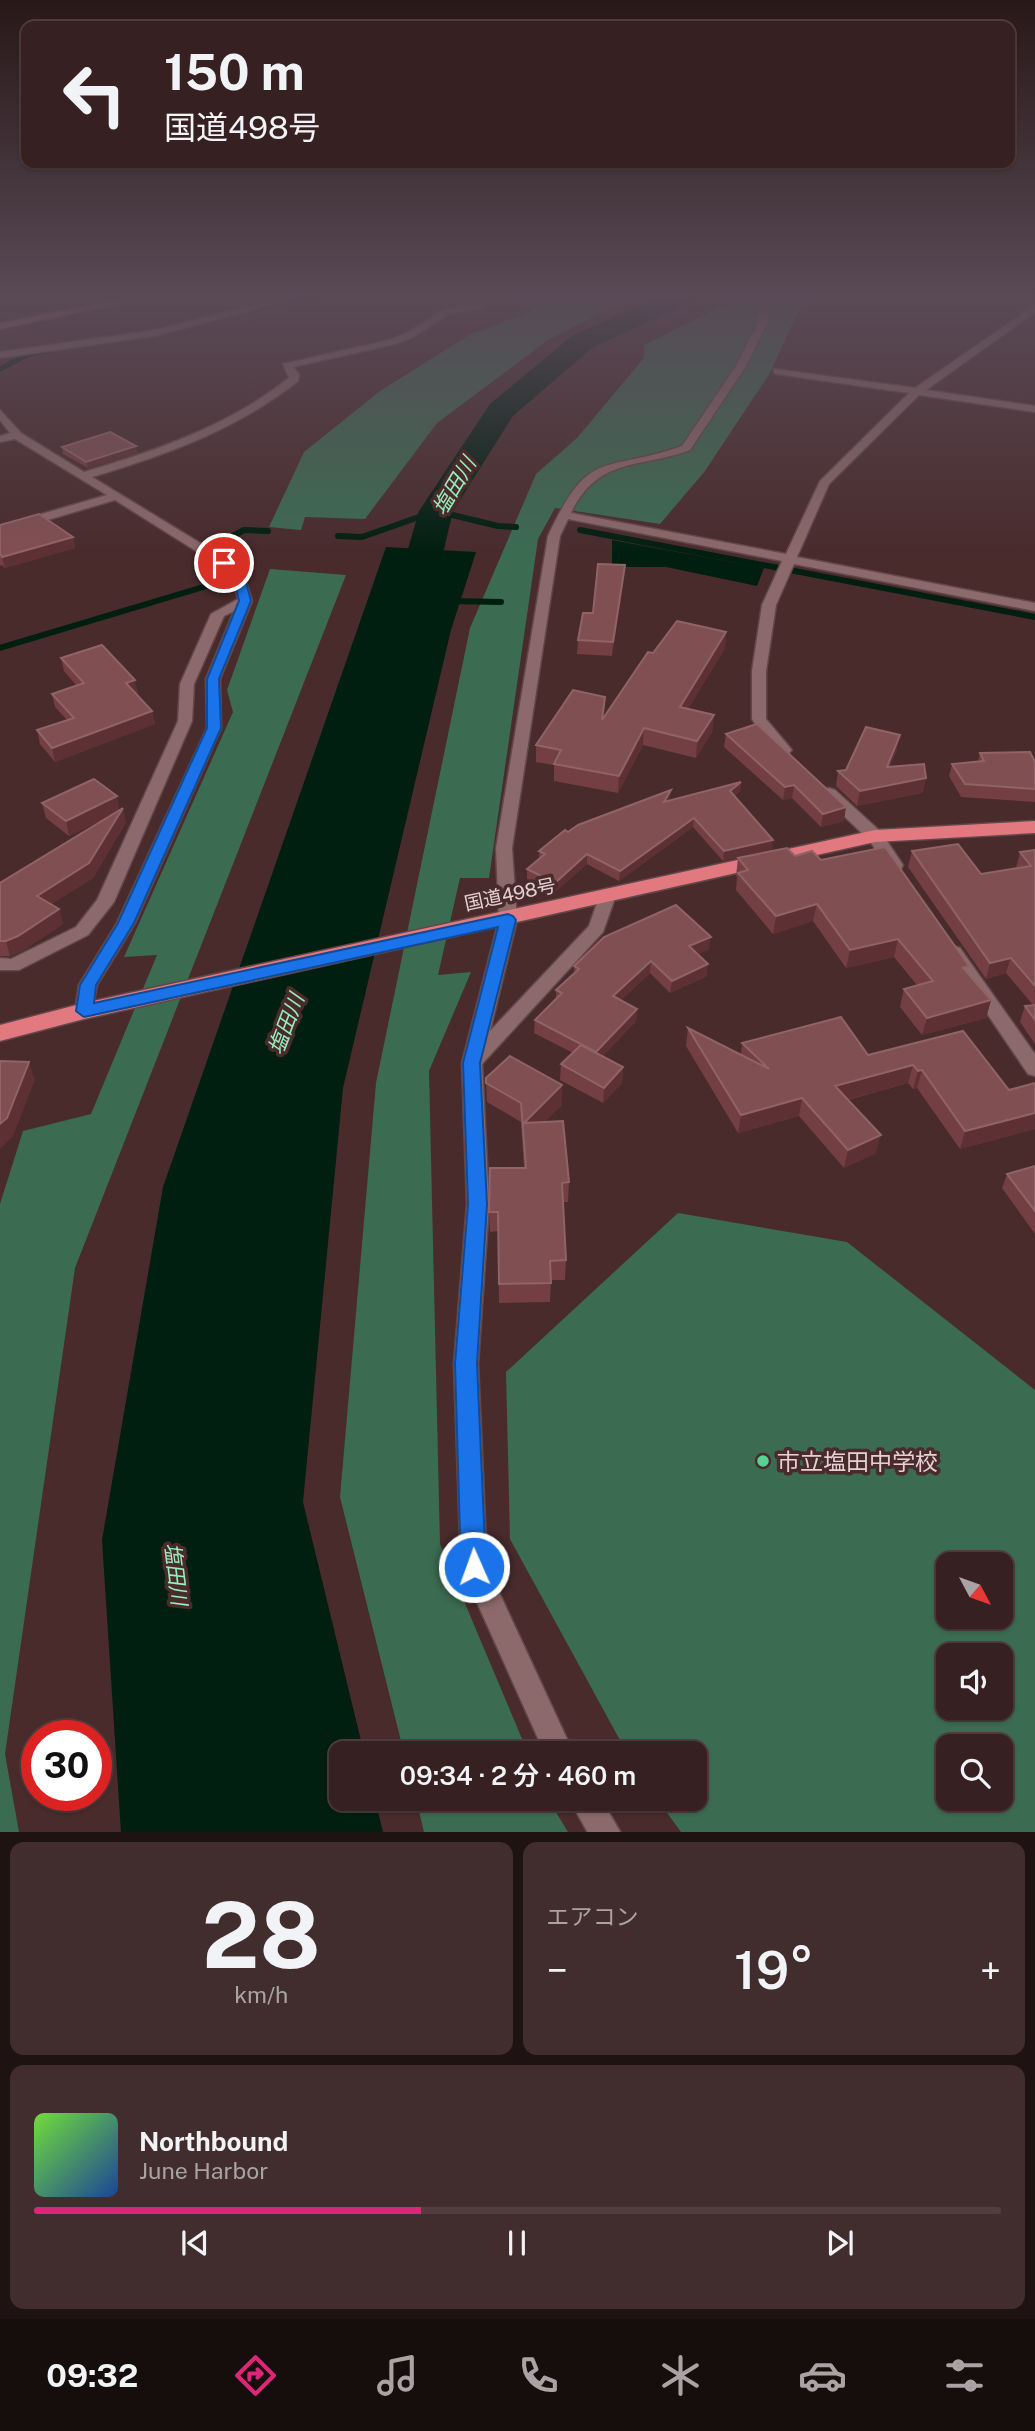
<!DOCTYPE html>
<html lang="ja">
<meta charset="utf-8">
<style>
body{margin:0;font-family:"Public Sans","Noto Sans JP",sans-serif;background:#422d2e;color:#f1f3f6;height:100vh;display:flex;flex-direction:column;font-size:26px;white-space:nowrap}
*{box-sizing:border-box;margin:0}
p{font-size:23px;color:#aaa3a5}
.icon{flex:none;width:38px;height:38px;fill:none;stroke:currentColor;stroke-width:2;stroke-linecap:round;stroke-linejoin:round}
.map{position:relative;height:1832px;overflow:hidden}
.sheet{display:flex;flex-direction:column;gap:10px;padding:10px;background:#1e1212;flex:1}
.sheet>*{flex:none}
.top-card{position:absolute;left:21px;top:21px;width:994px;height:147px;border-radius:14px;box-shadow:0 2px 5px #0004,0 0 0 2px #513e3f;background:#372021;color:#f1f3f6;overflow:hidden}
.needle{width:46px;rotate:131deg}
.controls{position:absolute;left:936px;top:1552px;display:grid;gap:14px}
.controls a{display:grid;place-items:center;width:77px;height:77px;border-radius:14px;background:#372021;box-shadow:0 2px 5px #0004,0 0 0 2px #513e3f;font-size:35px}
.speed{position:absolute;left:21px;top:1720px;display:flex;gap:14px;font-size:35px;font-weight:700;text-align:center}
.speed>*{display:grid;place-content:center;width:91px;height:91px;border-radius:50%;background:#372021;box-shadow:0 2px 5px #0004,0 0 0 2px #513e3f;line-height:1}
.speed .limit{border:10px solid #d22;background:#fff;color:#111}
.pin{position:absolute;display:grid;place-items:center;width:60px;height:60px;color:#fff;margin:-30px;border:4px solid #fff;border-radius:50%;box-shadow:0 2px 7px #0007}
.me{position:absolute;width:77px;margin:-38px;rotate:358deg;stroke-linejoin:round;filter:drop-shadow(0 0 5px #0008)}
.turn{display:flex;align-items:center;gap:24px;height:147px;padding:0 28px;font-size:32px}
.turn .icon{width:91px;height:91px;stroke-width:2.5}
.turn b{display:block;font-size:49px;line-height:60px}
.big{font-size:52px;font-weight:600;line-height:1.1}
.sheet .widget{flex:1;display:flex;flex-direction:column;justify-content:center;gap:10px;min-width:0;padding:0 24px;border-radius:14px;background:#422d2e}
.sheet .dial{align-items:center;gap:0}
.dial b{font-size:91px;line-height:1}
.song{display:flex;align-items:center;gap:21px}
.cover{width:84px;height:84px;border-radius:10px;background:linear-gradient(135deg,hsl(100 70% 55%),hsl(220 70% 35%))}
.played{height:7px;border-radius:4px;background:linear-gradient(90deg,#db2777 40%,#513e3f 40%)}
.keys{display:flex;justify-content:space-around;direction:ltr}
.heat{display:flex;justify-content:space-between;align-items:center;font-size:38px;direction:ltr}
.sheet .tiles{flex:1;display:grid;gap:10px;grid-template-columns:1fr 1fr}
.widget:last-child{grid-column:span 2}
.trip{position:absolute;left:329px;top:1741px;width:378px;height:70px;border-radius:14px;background:#372021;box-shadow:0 2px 5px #0004,0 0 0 2px #513e3f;font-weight:600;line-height:70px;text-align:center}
.dock{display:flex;height:112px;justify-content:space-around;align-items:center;background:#160d0d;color:#aaa3a5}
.dock .icon{width:49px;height:49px}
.dock .selected{color:#db2777}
.dock b{font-size:32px;color:#f1f3f6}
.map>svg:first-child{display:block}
</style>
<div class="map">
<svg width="1035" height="1833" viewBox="0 0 1035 1833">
<rect width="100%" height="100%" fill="#492b2c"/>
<g fill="#3b6b51" fill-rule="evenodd">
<polygon points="643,297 604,311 548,340 437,423 365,519 305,517 301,530 269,527 304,452 380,391 469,335 535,310 516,303 514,299"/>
<polygon points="740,297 826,297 800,307 770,373 705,471 660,524 555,508 538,539 489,878 460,878 438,975 471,972 429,1071 440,1544 528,1753 404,1753 340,1497 376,1083 470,628 536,474 577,438 644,358 644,345"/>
<polygon points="270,569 346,575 75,1268 5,1754 19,1832 0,1833 0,1204 23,1131 91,1114 157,955 124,957 233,712 227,690"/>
<path d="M 678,1213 L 847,1242 L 1035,1390 L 1035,1832 L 681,1832 L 657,1799 L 695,1799 L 695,1754 L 627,1753 L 510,1539 L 506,1372 ZM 948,1564 L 1001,1564 L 1001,1617 L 948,1617 ZM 948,1656 L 1001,1656 L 1001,1708 L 948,1708 ZM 948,1746 L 1001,1746 L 1001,1799 L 948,1799 Z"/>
<polygon points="416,1799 548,1799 568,1832 424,1832"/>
</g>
<g fill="#011f11">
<polygon points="612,540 764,568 757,586 666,567 612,567"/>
<polygon points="386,547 476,552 451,630 343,1088 303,1502 364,1753 341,1754 341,1799 375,1799 383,1832 121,1833 102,1540 163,1187"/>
</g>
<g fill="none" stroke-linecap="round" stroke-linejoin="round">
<g stroke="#011f11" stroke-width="5">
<polyline points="247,311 290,301 345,297"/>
<polyline points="0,369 29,354 52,350"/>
</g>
<g stroke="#011f11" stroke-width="6">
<polyline points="580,530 1035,617"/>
<polyline points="338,536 362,537 436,511 498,526 516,527"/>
<polyline points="243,568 223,552 231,546 233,536 244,530 268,531"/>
<polyline points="451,601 501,602"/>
<polyline points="0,648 220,582"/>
</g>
<polygon fill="#011f11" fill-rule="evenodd" points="661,297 695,297 691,302 593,347 513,416 453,511 444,549 417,614 412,622 398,626 384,622 379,614 408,549 419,511 490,404 573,335"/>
<defs>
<g id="minor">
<polygon points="287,297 301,297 155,336 0,358 0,352 155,330"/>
<path d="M 484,297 L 494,297 L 480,308 L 449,314 L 413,337 L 395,344 L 293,367 L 299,374 L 298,381 C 236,430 166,455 92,477 L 228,560 L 246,582 L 252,601 L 220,679 L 221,728 L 135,923 L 97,985 L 91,1016 L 77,1016 L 75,1011 L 79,985 L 117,923 L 207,728 L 206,679 L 234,611 L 224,616 L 194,684 L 192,721 L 114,902 L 88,935 L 19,970 L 0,970 L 0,958 L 11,959 L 76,927 L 97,900 L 178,721 L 180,684 L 211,614 L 238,599 L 234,583 L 220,566 L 115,500 L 0,534 L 0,526 L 107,495 L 15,439 L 0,442 L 0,436 L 10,433 L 0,420 L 0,410 L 21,433 L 84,472 C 158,450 228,426 289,378 L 283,364 L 389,340 L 407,333 L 443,310 L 474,304 Z"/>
<path d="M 1035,305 L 1035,312 L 926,390 L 1035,406 L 1035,412 L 919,395 L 829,484 L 797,557 L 1035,603 L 1035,611 L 794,564 L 776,605 L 766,671 L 766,719 L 792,750 L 789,753 L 779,753 L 763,737 L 752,719 L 752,671 L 762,605 L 782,561 L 568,519 L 560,536 L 512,848 L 517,920 L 490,1031 L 589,926 L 600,894 L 606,892 L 615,898 L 603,932 L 482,1064 L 489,1204 L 478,1364 L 487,1566 L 574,1754 L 545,1754 L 461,1567 L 454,1364 L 467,1204 L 462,1063 L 499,920 L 496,848 L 548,536 C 590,446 602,474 682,446 L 736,366 L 758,322 L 758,315 L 763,312 L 768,315 L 768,322 L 746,366 L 690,450 C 639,469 599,456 571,513 L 786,554 L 820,481 L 909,393 L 777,374 L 774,373 L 774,369 L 915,388 Z"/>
<polygon points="829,788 835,790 881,832 903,865 901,869 889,869 869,840 823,796 821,793 823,790"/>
<polygon points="954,946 960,948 1035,1054 1035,1076 1028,1074 948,956 945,952"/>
<polygon points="569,1799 601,1799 621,1833 588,1833"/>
</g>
<polygon id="major" points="134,297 151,297 0,329 0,323"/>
<polygon id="highway" points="1035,821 1035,833 875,842 84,1019 0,1041 0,1025 84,1003 875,830"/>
</defs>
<use href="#minor" stroke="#624749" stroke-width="3"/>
<use href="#major" stroke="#624749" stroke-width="3"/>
<use href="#highway" stroke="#624749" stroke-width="3"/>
<use href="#minor" fill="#8c696a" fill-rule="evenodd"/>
<use href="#major" fill="#c07377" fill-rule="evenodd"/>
<use href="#highway" fill="#e27980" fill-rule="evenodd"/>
</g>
<g fill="#743f43">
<polygon points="136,446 137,453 88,468 63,454 62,447"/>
<polygon points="0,525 73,537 75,548 5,568 2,565 0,566"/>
<polygon points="625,565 624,578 612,656 577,654 578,640 593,613"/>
<polygon points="726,632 725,648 688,709 714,715 712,732 696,758 643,745 618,793 554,781 554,765 536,762 536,745 604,717 653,653"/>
<polygon points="61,658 138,693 136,694 152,711 155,724 55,762 40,744 37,730 67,720 55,707 52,694 77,686 64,671"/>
<polygon points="726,734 844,821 821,827 792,798 783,800 724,747"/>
<polygon points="897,749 890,766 926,778 922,793 857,806 836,786 838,771 846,770"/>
<polygon points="980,753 1035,762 1035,802 961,797 949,776 952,764 978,762"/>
<polygon points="741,782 740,791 734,796 772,850 723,861 693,827 619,881 587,864 555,892 527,879 527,869 539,859 539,851 568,832 670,800"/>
<polygon points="42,803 120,810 126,822 93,878 51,904 59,909 63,924 22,951 10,956 0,956 0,883 110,816 69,836 46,818"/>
<polygon points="1035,850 1035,1044 1020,1022 1025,1006 1033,1005 1006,973 986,979 908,867 912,851 981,874 1016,869 1016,868 1020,852"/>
<polygon points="795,856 821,860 967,972 991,1000 986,1018 922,1035 900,1007 904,989 917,985 894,957 846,968 813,921 773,934 736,890 737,877 736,876 738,858"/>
<polygon points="709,949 698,954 707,976 670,993 650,973 621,1000 637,1009 636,1021 603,1056 623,1067 622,1083 603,1103 560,1080 561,1064 573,1053 534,1033 535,1020 556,999 556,990 574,974 574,966"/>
<polygon points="688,1028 741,1055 742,1043 868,1055 963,1031 1009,1090 1035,1083 1035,1129 960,1149 917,1088 913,1089 908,1083 848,1100 876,1153 844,1168 799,1116 738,1133 686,1046"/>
<polygon points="486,1078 562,1085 562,1105 544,1122 569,1182 568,1202 563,1202 566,1260 565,1280 551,1280 550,1302 499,1303 498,1231 490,1232 489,1212 524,1168 521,1122 487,1102"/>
<polygon points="1035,1166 1035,1234 1002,1188 1007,1174"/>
</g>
<g fill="#5d3033">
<polygon points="136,446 137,453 88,468 86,462"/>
<polygon points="73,537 75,548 5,568 2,557"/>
<polygon points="625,565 624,578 612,656 613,642"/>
<polygon points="726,632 725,648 679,724 680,707"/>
<polygon points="135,680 138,693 128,696 126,683"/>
<polygon points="152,711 155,724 55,762 52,748"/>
<polygon points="714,715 712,732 696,758 697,741"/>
<polygon points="644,728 643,745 618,793 619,776"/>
<polygon points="900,735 897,749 884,781 887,767"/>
<polygon points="926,778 922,793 857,806 860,791"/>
<polygon points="741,782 740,791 729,800 730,791"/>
<polygon points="794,785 792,798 783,800 785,787"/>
<polygon points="671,790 670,799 663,811 664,802"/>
<polygon points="117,796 120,811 69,836 66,821"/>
<polygon points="846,807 844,821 821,827 823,814"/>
<polygon points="123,808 126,822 93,878 41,910 37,896"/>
<polygon points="694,818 693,827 619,881 620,871"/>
<polygon points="773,840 772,850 723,861 724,851"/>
<polygon points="587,854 587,864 555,892 555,883"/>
<polygon points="817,904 813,921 773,934 776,916"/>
<polygon points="59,909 63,924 22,951 10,956 6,941"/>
<polygon points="711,937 709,949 688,959 689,946"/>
<polygon points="898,939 894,957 846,968 850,950"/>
<polygon points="1011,958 1006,973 986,979 990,963"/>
<polygon points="651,961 650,973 612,1009 613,996"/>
<polygon points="708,964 707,976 670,993 672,981"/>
<polygon points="991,1000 986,1018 922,1035 927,1018"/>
<polygon points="637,1009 636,1021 595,1064 596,1052"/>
<polygon points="29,1062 35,1080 13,1136 0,1149 0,1124"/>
<polygon points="913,1065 908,1083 831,1104 835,1086"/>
<polygon points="623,1067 622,1083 603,1103 604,1088"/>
<polygon points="922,1070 917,1088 913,1089 918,1071"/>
<polygon points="562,1085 562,1105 523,1143 524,1123"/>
<polygon points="802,1098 799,1116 738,1133 741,1115"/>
<polygon points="1035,1113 1035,1129 960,1149 965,1131"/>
<polygon points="881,1135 876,1153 844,1168 848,1150"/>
</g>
<g fill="#804f52" stroke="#906366" stroke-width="2">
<polygon points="110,432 136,446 86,462 62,447"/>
<polygon points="39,514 73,537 2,557 0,554 0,525"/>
<polygon points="598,564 625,565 613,642 578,640 583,613 593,613"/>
<polygon points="677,621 726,632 680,707 714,715 697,741 644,728 619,776 554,764 561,750 536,745 573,690 605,697 602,720 648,652 653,653"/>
<polygon points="102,645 135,680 126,683 152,711 52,748 37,730 74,718 52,694 84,683 61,658"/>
<polygon points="757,724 846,807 823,814 794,785 785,787 726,734"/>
<polygon points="866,727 900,735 887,767 924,764 926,778 860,791 838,771 846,770"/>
<polygon points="1030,752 1035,762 1035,789 965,784 952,764 984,761 980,753"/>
<polygon points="94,779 117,796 66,821 42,803"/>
<polygon points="741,782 730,791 773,840 724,851 694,818 620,871 587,854 555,883 527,869 545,854 539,851 565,830 568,832 578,825 671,790 664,802"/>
<polygon points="123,808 89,863 37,896 59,909 18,936 6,941 0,941 0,883"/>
<polygon points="958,844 981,874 1031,866 1020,852 1035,850 1035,986 1011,958 990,963 912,851"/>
<polygon points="885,847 969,966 963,968 991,1000 927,1018 904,989 933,981 898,939 850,950 817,904 776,916 738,873 748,870 738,858 787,848 795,856 812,851 821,860"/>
<polygon points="676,905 711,937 689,946 708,964 672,981 651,961 613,996 637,1009 596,1052 535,1020 562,993 556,990 579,969 574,966 604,937"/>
<polygon points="1035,1005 1035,1020 1025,1006"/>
<polygon points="841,1017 868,1055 963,1031 1009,1090 1035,1083 1035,1113 965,1131 922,1070 918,1071 913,1065 835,1086 881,1135 848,1150 802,1098 741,1115 688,1028 769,1069 742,1043"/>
<polygon points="581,1045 623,1067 604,1088 561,1064"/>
<polygon points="510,1056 562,1085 524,1123 563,1121 569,1182 562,1183 566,1260 550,1261 551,1283 499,1284 498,1212 489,1212 490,1168 526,1168 521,1103 486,1083 486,1078"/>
<polygon points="0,1061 29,1062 7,1118 0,1124"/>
<polygon points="1035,1166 1035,1211 1007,1174"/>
</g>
<linearGradient id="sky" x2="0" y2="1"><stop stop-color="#281818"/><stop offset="0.54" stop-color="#594a56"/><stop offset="1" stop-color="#594a56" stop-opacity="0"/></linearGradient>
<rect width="1035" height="553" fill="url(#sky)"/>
<polygon fill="#1a73e8" stroke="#114b97" stroke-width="2" points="220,561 228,561 246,582 251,601 219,679 221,728 134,923 96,985 94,1003 508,914 513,916 516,920 480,1063 487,1204 477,1364 486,1567 482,1576 474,1579 465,1576 461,1567 455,1364 468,1204 463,1063 498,927 84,1017 76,1011 80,985 118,923 207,728 207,679 239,601 235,583 218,563"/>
<circle fill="#54d395" stroke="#492b2c" stroke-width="2.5" cx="763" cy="1461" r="7"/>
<g text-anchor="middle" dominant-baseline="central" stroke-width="7" stroke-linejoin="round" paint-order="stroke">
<g font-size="19" fill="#e6d1d2" stroke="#492b2c">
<text transform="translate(510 894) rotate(-12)">国道498号</text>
</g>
<g font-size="21" font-style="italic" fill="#96edbd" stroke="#492b2c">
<text transform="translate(454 486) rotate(-59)">塩田川</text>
<text transform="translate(286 1024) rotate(-69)">塩田川</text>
<text transform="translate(176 1574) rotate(83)">塩田川</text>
</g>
<g font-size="23" fill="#e6d1d2" stroke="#492b2c" text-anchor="start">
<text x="777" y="1461">市立塩田中学校</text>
</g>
</g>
</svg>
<div class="controls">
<a><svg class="needle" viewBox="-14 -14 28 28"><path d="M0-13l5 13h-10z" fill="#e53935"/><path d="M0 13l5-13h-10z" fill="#aaa3a5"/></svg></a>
<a><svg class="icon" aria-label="sound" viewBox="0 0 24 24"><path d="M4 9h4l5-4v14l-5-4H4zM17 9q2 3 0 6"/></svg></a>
<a><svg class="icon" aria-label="search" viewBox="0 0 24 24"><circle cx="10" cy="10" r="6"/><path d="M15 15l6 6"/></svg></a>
</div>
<div class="speed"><div class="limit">30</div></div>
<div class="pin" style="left:224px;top:563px;background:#d93025"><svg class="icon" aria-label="arrive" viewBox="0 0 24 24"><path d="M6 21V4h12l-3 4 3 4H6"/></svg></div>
<svg class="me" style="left:474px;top:1567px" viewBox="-20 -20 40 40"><circle r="17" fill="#1a73e8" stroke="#fff" stroke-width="3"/><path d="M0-11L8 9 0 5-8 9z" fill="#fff"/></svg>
<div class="trip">09:34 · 2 分 · 460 m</div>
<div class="top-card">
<div class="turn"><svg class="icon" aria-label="left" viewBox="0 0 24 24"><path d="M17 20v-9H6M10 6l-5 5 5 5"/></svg><div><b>150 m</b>国道498号</div></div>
</div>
</div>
<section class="sheet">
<div class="tiles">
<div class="widget dial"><b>28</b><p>km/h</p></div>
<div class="widget"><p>エアコン</p>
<div class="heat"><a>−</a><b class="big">19°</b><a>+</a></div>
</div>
<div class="widget">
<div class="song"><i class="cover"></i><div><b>Northbound</b><p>June Harbor</p></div></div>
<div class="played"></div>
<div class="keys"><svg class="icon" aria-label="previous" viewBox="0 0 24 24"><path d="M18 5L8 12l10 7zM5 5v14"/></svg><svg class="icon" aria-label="pause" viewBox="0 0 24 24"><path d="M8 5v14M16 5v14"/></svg><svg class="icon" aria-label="next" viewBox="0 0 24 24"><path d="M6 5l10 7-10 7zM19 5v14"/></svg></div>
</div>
</div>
</section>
<nav class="dock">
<b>09:32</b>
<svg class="icon selected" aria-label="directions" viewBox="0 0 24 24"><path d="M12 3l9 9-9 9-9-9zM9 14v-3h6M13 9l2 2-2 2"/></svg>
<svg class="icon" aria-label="music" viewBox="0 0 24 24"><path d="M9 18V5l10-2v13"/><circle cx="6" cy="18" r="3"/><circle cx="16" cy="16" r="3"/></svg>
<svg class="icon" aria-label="phone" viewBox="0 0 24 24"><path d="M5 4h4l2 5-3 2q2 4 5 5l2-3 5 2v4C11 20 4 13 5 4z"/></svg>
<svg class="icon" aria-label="climate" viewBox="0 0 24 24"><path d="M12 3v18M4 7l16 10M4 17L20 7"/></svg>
<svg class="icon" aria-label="car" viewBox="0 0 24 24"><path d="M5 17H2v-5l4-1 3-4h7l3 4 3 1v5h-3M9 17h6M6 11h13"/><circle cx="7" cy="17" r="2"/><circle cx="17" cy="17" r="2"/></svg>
<svg class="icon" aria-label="filters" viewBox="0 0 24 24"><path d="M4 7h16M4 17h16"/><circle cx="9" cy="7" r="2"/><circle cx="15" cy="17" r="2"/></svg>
</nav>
